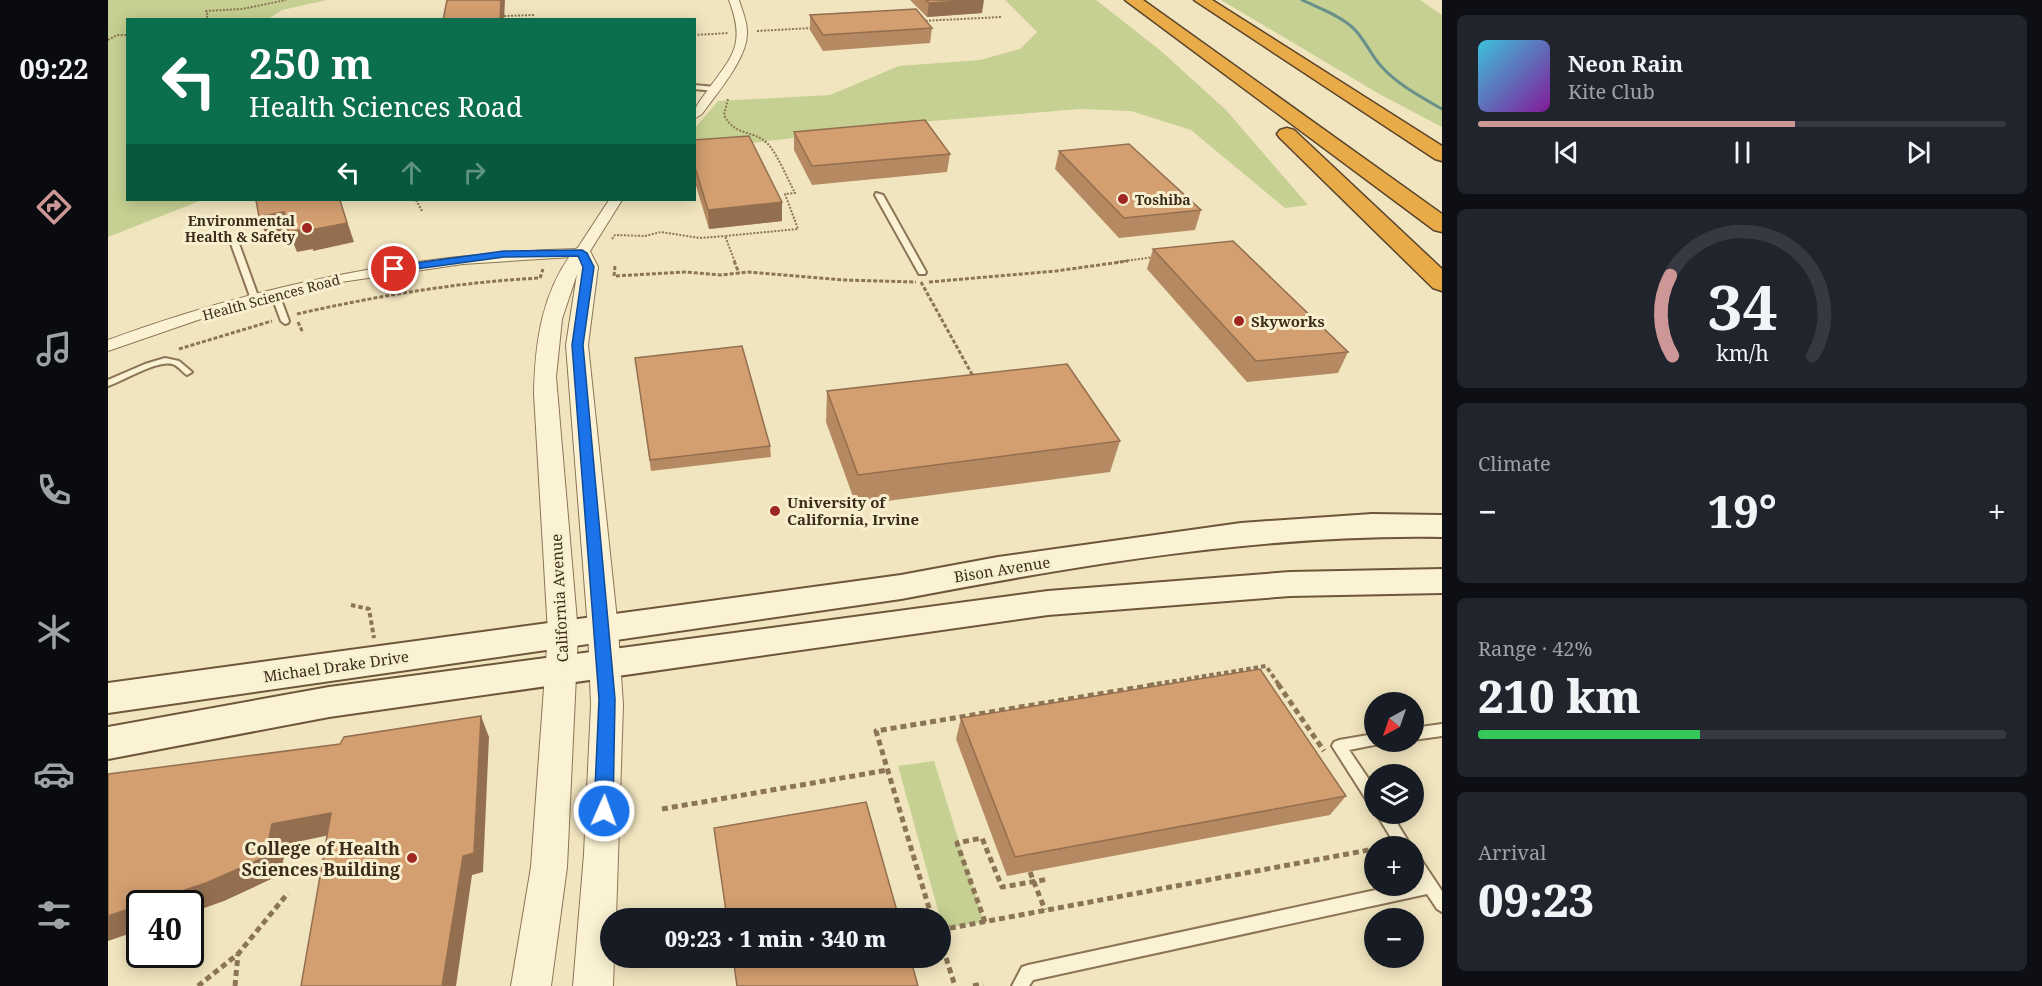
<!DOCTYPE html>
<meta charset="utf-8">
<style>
body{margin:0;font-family:"Noto Serif",serif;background:#20242c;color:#f1f3f6;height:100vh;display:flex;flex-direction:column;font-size:22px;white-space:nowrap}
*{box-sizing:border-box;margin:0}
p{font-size:20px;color:#9ea1a6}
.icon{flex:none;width:33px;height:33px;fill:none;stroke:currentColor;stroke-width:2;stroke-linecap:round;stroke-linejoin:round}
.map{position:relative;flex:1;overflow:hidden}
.details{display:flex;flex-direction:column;gap:15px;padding:15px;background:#0d0f14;width:600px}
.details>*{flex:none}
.guide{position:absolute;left:18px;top:18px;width:570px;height:183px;border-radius:0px;box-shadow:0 3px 15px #0003;background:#0b6e4f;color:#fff;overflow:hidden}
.needle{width:39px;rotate:220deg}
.tools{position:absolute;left:1256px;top:692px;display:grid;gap:12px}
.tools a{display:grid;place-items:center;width:60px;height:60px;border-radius:50%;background:#171b24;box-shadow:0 3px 15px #0003;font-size:30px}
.speed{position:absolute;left:18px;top:890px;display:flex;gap:12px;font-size:30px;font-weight:700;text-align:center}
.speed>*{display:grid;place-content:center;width:78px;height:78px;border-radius:50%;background:#171b24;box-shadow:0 3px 15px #0003;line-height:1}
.speed .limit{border:3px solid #111;border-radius:9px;background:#fff;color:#111}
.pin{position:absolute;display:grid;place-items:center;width:51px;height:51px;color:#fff;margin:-26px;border:3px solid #fff;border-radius:50%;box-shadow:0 2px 6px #0007}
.me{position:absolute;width:66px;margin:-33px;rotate:2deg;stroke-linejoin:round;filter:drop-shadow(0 0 4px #0008)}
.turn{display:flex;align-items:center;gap:21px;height:126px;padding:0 24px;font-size:27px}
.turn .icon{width:78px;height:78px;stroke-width:2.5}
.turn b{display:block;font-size:42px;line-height:51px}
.lanes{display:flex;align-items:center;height:57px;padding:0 24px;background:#0003;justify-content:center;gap:30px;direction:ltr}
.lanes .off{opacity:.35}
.big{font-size:45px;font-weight:800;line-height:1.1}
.details .card{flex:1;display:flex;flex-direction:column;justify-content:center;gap:9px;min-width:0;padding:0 21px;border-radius:9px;background:#20242c}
.details .dial{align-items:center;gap:0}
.dial svg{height:156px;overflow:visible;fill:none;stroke:#363941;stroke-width:7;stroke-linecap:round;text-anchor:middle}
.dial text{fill:#f1f3f6;stroke:none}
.song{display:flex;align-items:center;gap:18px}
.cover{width:72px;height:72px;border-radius:9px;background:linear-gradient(135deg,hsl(190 70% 55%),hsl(290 70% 35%))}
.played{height:6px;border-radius:3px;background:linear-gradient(90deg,#cc9796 60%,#363941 60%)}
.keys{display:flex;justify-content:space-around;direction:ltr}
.heat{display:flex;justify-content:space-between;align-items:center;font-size:33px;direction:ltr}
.charge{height:9px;border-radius:4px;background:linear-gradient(90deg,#34c759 42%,#363941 0)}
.trip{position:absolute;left:492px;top:908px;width:351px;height:60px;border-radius:30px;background:#171b24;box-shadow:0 3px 15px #0003;font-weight:800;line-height:60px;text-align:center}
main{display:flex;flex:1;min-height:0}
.tab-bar{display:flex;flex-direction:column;width:108px;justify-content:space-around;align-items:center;background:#090b0e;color:#9ea1a6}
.tab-bar .icon{width:42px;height:42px}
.tab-bar .current{color:#cc9796}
.tab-bar b{font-size:27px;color:#f1f3f6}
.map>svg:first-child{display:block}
</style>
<main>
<nav class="tab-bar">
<b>09:22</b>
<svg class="icon current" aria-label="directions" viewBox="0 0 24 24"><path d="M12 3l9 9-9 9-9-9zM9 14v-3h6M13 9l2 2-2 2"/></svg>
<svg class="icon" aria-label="music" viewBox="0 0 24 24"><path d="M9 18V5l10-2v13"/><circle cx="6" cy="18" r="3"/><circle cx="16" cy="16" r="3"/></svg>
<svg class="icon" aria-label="phone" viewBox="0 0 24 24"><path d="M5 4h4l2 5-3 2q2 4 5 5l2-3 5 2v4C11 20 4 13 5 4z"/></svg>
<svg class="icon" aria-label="climate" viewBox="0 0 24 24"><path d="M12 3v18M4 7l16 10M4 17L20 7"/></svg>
<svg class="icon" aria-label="car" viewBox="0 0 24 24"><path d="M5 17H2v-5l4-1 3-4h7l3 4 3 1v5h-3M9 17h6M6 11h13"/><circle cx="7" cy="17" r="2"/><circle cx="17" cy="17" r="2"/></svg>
<svg class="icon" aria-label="filters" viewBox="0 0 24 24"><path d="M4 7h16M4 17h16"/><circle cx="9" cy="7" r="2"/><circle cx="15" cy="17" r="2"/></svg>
</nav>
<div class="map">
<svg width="1334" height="986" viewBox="0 0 1334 986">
<rect width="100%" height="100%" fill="#f1e5bf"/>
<g fill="#c5d092">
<polygon points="0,0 219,0 174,10 160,19 20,20 20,200 94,200 0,237"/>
<polygon points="897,0 988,0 1053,51 1118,110 1200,205 1177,208 1083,130 1023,111 972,109 824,121 587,150 587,128 610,101 722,95 791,66 872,60 912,49 929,32"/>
<polygon points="1113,0 1312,0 1334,15 1334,127 1273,95"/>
<polygon points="826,761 876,922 835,928 790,766"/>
</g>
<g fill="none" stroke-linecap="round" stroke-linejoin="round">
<path stroke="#69918a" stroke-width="3" d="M 1194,0 C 1211,8 1229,14 1243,26 C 1256,37 1262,54 1273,66 C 1290,85 1313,97 1334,109"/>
<defs>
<g id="service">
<polygon points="586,85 607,87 610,89 607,91 586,89"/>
<polygon points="768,193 775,195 818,272 817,274 811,274 810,272 767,195"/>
<polygon points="123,239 130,241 151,299 150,301 147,301 143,299 122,241"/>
<polygon points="164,292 167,292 171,294 181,321 180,323 177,324 173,321 163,294"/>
<path d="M 57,358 L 71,361 L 84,372 L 79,375 C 74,372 70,365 64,364 C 49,360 15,381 0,386 L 0,380 L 37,364 Z"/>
<polygon points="1334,724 1334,736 1305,740 1305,728"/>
<polygon points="1266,734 1266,741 1272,741 1271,744 1241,750 1266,787 1266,805 1261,804 1224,746 1226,742 1231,740"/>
<polygon points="1268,813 1283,813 1303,846 1288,846"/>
<polygon points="1305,853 1310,855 1334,891 1334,912 1329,909 1319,894 925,980 921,986 904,986 914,967 920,965 1291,885 1305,885 1305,882 1310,881 1305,873"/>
</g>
<g id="minor">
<path d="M 621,0 L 631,0 C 634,10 639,21 639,32 C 640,58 609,93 594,114 L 586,119 C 586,108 590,103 597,94 C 623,57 639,47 621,0 Z"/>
<path d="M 501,200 L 514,200 L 479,256 L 355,264 L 233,282 L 119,310 L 0,351 L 0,340 C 152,284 308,253 469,249 Z"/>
</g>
<path id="tertiary" d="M 474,247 L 481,249 L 490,267 L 480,345 L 510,629 L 515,705 L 508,918 L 502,918 L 502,957 L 506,957 L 505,986 L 465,986 L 476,854 L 483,705 L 480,629 L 458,345 L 469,274 L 454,319 L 448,377 L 470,633 L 459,867 L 443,986 L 403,986 L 423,867 L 440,633 L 426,394 C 427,342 434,291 467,249 Z"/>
<g id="secondary">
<path d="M 1264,514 L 1334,515 L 1334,537 C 1152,534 971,565 793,599 L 0,713 L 0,683 L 793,575 L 890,557 L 1133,523 Z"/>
<polygon points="1334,569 1334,593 1182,596 940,615 221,717 0,759 0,727 221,687 940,591 1182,572"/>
</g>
<g id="motorway">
<polygon points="1017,0 1035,0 1334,214 1334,232 1326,230"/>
<polygon points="1086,0 1104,0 1334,146 1334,161 1327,159"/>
<polygon points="1179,128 1186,130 1334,269 1334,291 1325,288 1172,138 1169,134 1172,130"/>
</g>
</defs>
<use href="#service" stroke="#8c7556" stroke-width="4"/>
<use href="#minor" stroke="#8c7556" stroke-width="2"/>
<use href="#tertiary" stroke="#8c7556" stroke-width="2"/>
<use href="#secondary" stroke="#6d5639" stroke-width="4"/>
<use href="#motorway" stroke="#59432a" stroke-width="3"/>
<g stroke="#8c7556" stroke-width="2" stroke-dasharray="2 1.5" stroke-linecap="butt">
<polyline points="396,16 426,15"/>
<polyline points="96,20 100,16 98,11 134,9 178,0"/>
<polyline points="814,21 893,17"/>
<polyline points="649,31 704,28"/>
<polyline points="586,35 621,33"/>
<polyline points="0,40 9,35 20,35"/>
<path d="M 620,99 L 616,115 C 627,137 644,129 659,143 C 669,153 680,180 687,193 L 677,194 L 690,229 L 617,236 L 627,262"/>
<polyline points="308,200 314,211"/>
<polyline points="504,239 507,235 537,236 553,232 592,238 617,236"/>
<polyline points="1009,262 1046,257"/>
</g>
<g stroke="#8c7556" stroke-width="3" stroke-dasharray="4 2" stroke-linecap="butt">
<polyline points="626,261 631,273"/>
<polyline points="507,266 506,276 577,272 613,275 640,272 735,280 808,282"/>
<polyline points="813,282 866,378"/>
<polyline points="821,282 948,271 1020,261"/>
<path d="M 189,314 C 269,296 350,282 432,278 L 435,269"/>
<polyline points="190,322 195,333"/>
<polyline points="71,349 164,321"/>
</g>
<g stroke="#8c7556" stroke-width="4" stroke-dasharray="4.5 3" stroke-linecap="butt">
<polyline points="243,605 261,609 266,638"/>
<polyline points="1042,685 1158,666 1171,685"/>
</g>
<g stroke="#8c7556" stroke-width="5" stroke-dasharray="6 4" stroke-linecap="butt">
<polyline points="1170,684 1216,751"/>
<polyline points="554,809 780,770"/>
<polyline points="922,872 937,910"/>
<polyline points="824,918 768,731 1051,684"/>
<polyline points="877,922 849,843 874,838 894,887 941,879"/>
<polyline points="832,930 1266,849"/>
<polyline points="832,939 847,986"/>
<polyline points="90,986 130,954 180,893"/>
<polyline points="127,986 130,954"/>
<polyline points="865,986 875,984"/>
</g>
<use href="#service" fill="#fbf2d3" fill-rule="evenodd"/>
<use href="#minor" fill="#fbf2d3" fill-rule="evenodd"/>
<use href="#tertiary" fill="#fbf2d3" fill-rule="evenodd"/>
<use href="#secondary" fill="#fbf2d3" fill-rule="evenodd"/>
<use href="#motorway" fill="#e9ab48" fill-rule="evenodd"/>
</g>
<g fill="#b58961">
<polygon points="802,0 868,0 874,13 819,17"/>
<polygon points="702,15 824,28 822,43 715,51 702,30"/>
<polygon points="686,132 842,154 839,172 704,185 686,150"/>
<polygon points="586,140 674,221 601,229 586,179"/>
<polygon points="951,151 1093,210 1087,230 1011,238 947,169"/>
<polygon points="1045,249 1240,352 1230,373 1139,382 1039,269"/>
<polygon points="527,358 662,446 663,457 543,471"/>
<polygon points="719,391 1012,441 1002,472 748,505 718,422"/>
<polygon points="853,718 1238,796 1222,815 899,876 848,739"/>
</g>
<g fill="#946f4f">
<polygon points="393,0 397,0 396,20 392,20"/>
<polygon points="868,0 876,0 874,13 819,17 821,3"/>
<polygon points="232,200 246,242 205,251 205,249 189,252 181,232 198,229"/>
<polygon points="674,202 674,221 601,229 600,210"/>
<polygon points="176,212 184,231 158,236 151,217"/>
<polygon points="373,716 381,737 375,872 364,875 348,986 334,986"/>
<polygon points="223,813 236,832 179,844 172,875 116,901 82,913 82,903 38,903 164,824"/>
<polygon points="32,905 32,930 0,941 0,916"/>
</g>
<g fill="#d39f71" stroke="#946f4f" stroke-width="1.5">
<polygon points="339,0 393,0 392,20 335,20"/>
<polygon points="818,0 868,0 821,3"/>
<polygon points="808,9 824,28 715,35 702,15"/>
<polygon points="817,120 842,154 704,166 686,132"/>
<polygon points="641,136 674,202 600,210 586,164 586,140"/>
<polygon points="1021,144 1093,210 1016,218 951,151"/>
<polygon points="148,200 232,200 239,223 198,231 198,229 181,232 176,212 151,217"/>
<polygon points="1125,241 1240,352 1148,361 1045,249"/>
<polygon points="634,346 662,446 542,460 527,358"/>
<polygon points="959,364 1012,441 750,475 719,391"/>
<polygon points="1152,669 1238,796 907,857 853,718"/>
<polygon points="373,716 366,853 355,856 334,986 193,986 223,813 164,824 157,857 98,883 38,903 32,903 32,905 0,916 0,774 232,744 236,737"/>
<polygon points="758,802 791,918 619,918 606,828"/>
<polygon points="625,957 802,957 810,986 629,986"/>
</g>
<polygon fill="#1a73e8" stroke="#114b97" stroke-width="1.5" points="474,250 479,253 486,267 475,345 507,699 505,811 502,817 496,820 489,817 486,811 491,699 464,345 475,267 470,256 396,257 286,272 281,269 286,266 396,251"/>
<g fill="#9f2721" stroke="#f8efcf" stroke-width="2">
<circle cx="1015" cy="199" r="6"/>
<circle cx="199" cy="228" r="6"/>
<circle cx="1131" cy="321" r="6"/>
<circle cx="667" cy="511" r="6"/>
<circle cx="304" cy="858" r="6"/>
</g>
<g text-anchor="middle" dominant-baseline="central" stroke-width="6" stroke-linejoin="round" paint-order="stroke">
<g font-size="14" font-weight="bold" fill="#3a2c1b" stroke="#f8efcf" text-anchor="start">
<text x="1027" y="199">Toshiba</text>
<text x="187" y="220" text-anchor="end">Environmental<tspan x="187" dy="16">Health &amp; Safety</tspan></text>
</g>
<g font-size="14" fill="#3a2c1b" stroke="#f8efcf">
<text transform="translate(163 297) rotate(-15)">Health Sciences Road</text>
</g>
<g font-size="15" font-weight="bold" fill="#3a2c1b" stroke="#f8efcf" text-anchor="start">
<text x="1143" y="321">Skyworks</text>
<text x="679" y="502">University of<tspan x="679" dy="17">California, Irvine</tspan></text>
</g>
<g font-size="15" fill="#3a2c1b" stroke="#f8efcf">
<text transform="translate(894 569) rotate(-9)">Bison Avenue</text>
<text transform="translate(451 598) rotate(-93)">California Avenue</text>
<text transform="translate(228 666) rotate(-8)">Michael Drake Drive</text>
</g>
<g font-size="18" font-weight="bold" fill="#3a2c1b" stroke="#f8efcf" text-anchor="end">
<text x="292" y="848">College of Health<tspan x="292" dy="21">Sciences Building</tspan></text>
</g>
</g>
</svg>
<div class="tools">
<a><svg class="needle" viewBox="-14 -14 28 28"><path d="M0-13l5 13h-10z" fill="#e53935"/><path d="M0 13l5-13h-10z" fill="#9ea1a6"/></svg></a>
<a><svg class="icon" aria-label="layers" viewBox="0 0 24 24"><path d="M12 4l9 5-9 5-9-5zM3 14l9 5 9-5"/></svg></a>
<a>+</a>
<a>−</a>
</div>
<div class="speed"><div class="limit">40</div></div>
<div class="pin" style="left:286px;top:269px;background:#d93025"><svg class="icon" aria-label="arrive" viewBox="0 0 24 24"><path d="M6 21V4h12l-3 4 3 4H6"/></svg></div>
<svg class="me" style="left:496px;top:811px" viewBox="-20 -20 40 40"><circle r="17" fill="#1a73e8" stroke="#fff" stroke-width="3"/><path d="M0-11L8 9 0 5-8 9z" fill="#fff"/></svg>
<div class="trip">09:23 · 1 min · 340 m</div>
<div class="guide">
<div class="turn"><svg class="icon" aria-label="left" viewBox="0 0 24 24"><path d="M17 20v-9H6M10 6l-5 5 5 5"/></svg><div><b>250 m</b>Health Sciences Road</div></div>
<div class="lanes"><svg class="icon" aria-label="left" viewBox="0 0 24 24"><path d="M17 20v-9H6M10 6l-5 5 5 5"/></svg><svg class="icon off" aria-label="ahead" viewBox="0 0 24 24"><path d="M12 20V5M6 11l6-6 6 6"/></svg><svg class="icon off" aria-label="right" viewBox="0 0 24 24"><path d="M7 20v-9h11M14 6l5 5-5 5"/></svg></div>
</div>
</div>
<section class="details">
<div class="card">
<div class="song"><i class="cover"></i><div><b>Neon Rain</b><p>Kite Club</p></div></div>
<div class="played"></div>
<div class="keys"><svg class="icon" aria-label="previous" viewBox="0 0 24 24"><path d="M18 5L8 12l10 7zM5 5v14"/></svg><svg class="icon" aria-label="pause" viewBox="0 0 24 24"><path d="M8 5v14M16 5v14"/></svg><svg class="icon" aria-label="next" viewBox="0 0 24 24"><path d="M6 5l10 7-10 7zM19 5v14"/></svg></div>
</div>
<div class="card dial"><svg viewBox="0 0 100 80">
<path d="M14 69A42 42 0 1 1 86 69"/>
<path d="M14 69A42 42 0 0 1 13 28" stroke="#cc9796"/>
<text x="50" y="56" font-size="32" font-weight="700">34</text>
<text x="50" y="72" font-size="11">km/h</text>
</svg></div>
<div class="card"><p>Climate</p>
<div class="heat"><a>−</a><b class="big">19°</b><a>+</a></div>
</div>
<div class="card"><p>Range · 42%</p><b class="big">210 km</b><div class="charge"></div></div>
<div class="card"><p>Arrival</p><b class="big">09:23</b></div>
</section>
</main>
